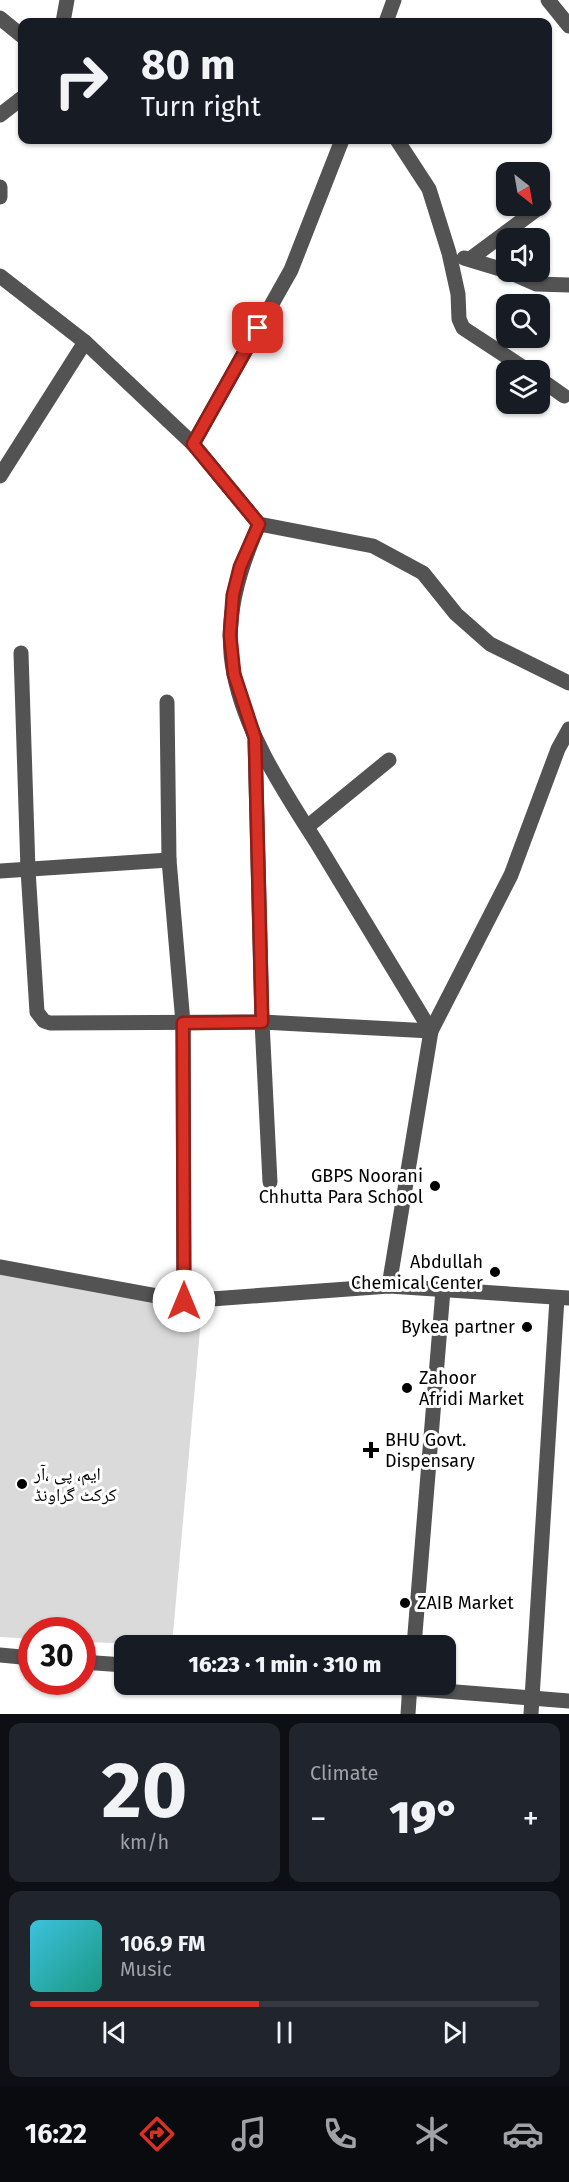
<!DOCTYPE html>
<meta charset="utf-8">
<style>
body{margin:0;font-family:"Fira Sans","Noto Naskh Arabic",sans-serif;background:#20242c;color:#f1f3f6;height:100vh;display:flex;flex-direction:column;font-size:22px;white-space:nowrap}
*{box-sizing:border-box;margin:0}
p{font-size:20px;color:#9ea1a6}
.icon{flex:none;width:33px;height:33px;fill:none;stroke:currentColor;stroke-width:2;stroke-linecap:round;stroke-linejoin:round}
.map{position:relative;height:1714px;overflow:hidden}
.side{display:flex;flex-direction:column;gap:9px;padding:9px;background:#0d0f14;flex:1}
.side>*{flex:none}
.top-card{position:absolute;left:18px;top:18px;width:534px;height:126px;border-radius:12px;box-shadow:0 2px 4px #0004;background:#171b24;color:#f1f3f6;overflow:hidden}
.needle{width:39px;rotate:149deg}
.tools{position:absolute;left:496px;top:162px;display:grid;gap:12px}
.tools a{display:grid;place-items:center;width:54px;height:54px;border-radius:12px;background:#171b24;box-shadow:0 2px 4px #0004;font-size:30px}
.speed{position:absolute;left:18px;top:1617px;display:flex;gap:12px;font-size:30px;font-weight:700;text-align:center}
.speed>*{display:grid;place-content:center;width:78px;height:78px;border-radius:50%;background:#171b24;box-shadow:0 2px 4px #0004;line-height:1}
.speed .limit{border:9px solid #d22;background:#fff;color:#111}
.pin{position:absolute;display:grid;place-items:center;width:51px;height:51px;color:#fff;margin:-26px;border-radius:12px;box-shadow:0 3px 9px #0006}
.me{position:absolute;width:66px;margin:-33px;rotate:0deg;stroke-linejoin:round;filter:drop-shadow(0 0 4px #0008)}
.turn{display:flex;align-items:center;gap:21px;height:126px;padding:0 24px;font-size:27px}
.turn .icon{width:78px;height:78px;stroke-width:2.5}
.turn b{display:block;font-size:42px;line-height:51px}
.big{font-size:45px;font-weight:800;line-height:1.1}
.side .tile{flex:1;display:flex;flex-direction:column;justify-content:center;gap:9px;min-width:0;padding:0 21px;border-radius:12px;background:#20242c}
.side .dial{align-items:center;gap:0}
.dial b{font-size:78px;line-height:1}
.song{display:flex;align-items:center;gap:18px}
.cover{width:72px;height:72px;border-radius:9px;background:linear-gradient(135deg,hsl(190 70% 55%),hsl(170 70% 35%))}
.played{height:6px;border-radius:3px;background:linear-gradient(90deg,#d93025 45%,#363941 45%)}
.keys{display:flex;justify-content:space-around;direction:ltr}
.heat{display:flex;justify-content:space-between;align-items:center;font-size:33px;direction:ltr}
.side .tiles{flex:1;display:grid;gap:9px;grid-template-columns:1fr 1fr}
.tile:last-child{grid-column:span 2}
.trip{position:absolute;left:114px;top:1635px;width:342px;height:60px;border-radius:12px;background:#171b24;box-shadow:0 2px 4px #0004;font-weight:800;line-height:60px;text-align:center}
.menu{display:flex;height:96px;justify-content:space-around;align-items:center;background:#090b0e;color:#9ea1a6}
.menu .icon{width:42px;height:42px}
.menu .on{color:#d93025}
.menu b{font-size:27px;color:#f1f3f6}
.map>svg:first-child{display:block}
</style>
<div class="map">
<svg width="569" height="1714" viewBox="0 0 569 1714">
<rect width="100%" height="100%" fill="#fff"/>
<polygon fill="#dadada" points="0,1272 203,1296 172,1645 83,1642 82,1630 32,1630 31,1639 0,1637"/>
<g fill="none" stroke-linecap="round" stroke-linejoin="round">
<g stroke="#535353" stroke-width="15">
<polyline points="548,0 569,26"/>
<polyline points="0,18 22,36"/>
<polyline points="63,22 67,0"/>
<polyline points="386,22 394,0"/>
<polyline points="0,115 22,98"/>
<polyline points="397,140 429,189 449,253 458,294 459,319 463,328 527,370"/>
<polyline points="0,187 0,197"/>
<polyline points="464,258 507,271"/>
<polyline points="470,259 544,204"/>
<polyline points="509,272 536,284 569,285"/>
<polyline points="0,276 85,342 193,444 259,524 373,546 423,573 456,614 490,644 569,683"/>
<polyline points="540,379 564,396"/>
<polyline points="193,444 291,270 342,140"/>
<polyline points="0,476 85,342"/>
<path d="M 259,524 C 238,572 223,621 234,674 C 247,738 286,794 320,848 C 357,909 394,970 431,1031 L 389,1286"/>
<polyline points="21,653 28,870 37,1012 44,1021 50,1023 262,1022 431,1031 511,875 558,749 569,729"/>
<polyline points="167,702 169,860 183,1023 184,1301"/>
<polyline points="255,741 262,1022 270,1182"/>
<polyline points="307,827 389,760"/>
<polyline points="0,871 169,860"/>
<polyline points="0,1267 184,1301 389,1286 569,1298"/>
<polyline points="414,1646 443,1290"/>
<polyline points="0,1655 32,1658"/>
<polyline points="82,1662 124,1665"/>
<polyline points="356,1684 569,1701"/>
<polyline points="408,1714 410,1684"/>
<polyline points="531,1714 557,1298"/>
</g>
</g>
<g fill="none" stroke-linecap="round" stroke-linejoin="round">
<defs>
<polyline id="route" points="184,1301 183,1023 262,1022 255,738 234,674 230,635 233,595 240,567 259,524 193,444 258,328"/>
</defs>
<use href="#route" stroke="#8d1f18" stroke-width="15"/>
<use href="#route" stroke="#d93025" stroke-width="10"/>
</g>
<g fill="#000" stroke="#fff" stroke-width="2">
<circle cx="435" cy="1186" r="6"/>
<circle cx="495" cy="1272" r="6"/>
<circle cx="527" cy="1327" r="6"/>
<circle cx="407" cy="1388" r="6"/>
<path d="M368 1441h6v6h6v6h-6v6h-6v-6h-6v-6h6z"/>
<circle cx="22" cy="1484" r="6"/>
<circle cx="405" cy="1603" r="6"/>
</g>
<g text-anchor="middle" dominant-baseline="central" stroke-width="6" stroke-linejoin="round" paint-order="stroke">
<g font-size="18" fill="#000" stroke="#fff" text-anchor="start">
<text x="423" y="1176" text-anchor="end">GBPS Noorani<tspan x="423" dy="21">Chhutta Para School</tspan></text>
<text x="483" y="1262" text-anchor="end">Abdullah<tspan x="483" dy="21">Chemical Center</tspan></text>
<text x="515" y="1327" text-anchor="end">Bykea partner</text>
<text x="419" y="1378">Zahoor<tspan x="419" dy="21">Afridi Market</tspan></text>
<text x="385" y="1440">BHU Govt.<tspan x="385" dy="21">Dispensary</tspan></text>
<text x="34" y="1474">ایم، پی ،آر<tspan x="34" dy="21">کرکٹ گراونڈ</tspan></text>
<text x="417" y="1603">ZAIB Market</text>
</g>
</g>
</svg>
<div class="tools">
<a><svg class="needle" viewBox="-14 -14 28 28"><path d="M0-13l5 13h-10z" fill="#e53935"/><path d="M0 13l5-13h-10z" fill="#9ea1a6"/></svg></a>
<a><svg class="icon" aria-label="sound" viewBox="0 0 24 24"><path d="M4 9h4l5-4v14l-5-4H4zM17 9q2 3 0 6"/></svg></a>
<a><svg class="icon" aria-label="search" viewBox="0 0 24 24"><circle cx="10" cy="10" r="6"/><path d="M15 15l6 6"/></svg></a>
<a><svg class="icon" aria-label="layers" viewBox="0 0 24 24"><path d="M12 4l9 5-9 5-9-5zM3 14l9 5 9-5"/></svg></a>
</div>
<div class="speed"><div class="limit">30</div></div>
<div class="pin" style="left:258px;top:328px;background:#d93025"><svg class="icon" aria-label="arrive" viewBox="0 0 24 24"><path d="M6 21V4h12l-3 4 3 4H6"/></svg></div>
<svg class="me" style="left:184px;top:1301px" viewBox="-20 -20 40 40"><circle r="19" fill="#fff"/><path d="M0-13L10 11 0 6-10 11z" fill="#d93025"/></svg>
<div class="trip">16:23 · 1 min · 310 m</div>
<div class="top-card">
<div class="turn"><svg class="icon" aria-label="right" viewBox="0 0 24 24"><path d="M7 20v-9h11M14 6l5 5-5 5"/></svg><div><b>80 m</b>Turn right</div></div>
</div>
</div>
<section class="side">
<div class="tiles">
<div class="tile dial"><b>20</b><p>km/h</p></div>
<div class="tile"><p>Climate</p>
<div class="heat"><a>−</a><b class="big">19°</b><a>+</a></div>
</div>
<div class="tile">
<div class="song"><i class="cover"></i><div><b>106.9 FM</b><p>Music</p></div></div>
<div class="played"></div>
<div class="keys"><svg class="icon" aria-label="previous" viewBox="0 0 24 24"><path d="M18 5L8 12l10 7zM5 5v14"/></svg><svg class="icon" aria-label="pause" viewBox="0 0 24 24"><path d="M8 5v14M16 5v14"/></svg><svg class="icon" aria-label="next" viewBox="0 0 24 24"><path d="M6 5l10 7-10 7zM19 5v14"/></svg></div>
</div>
</div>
</section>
<nav class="menu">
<b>16:22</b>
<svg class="icon on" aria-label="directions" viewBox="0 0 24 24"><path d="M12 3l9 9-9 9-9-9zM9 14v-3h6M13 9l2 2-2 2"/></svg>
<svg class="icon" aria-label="music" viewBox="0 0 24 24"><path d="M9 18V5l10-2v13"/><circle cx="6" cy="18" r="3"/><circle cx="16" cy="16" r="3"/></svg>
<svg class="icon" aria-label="phone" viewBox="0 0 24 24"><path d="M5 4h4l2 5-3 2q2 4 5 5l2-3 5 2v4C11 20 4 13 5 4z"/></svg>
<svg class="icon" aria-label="climate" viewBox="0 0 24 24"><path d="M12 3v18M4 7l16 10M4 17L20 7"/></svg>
<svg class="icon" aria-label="car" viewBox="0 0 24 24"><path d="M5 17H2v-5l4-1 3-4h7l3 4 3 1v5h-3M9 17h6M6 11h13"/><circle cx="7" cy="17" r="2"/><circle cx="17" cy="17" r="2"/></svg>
</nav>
